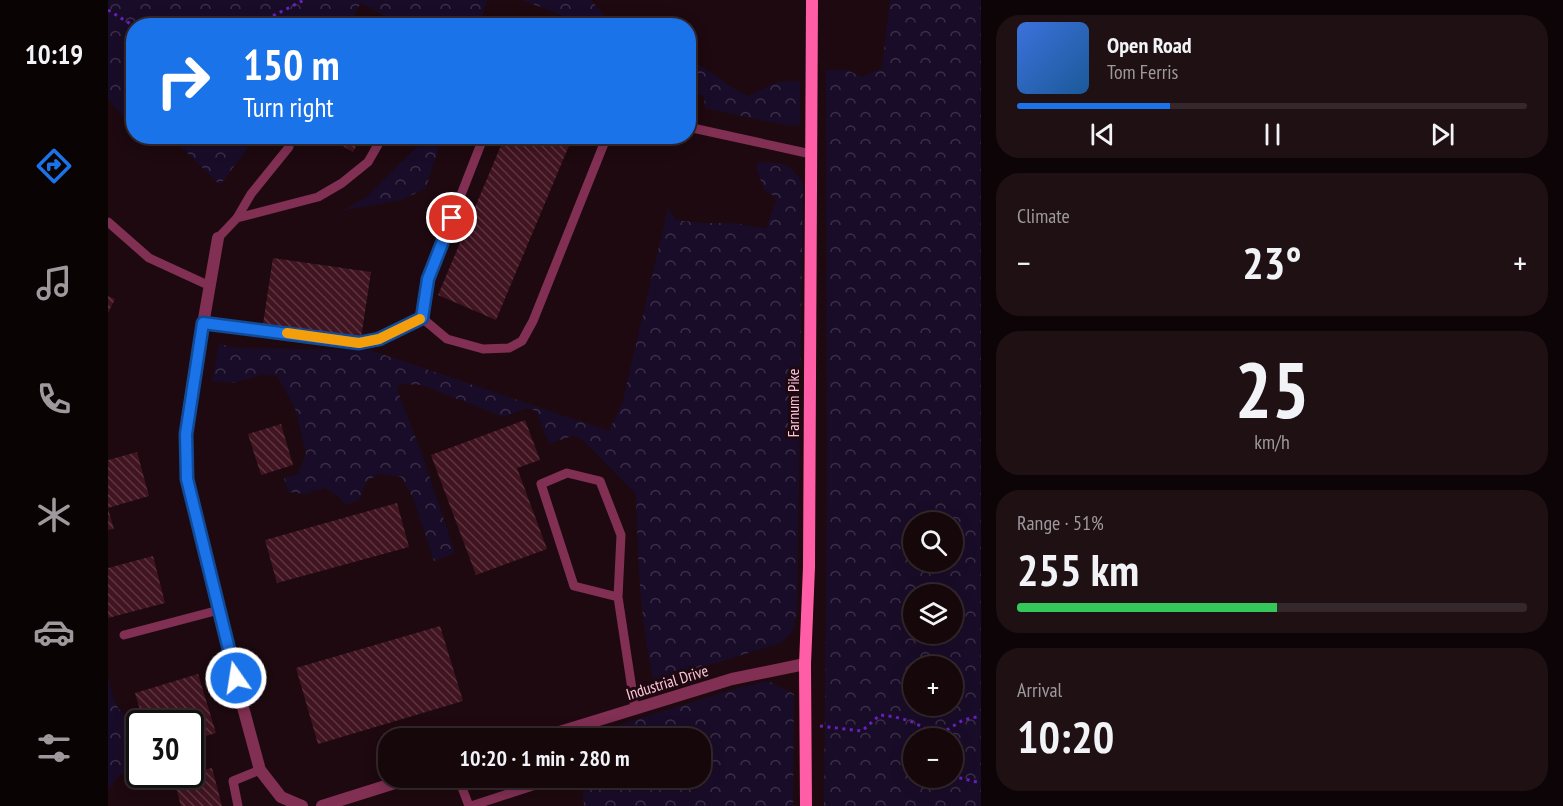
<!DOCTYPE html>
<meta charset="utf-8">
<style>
body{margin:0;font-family:"PT Sans Narrow",sans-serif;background:#1f1014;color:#f1f3f6;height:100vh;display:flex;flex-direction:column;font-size:22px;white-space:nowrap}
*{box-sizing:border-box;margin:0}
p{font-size:20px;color:#9e999d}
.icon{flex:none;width:33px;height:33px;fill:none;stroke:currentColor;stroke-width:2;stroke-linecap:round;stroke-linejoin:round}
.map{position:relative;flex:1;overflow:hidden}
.details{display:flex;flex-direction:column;gap:15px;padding:15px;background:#0c0406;width:582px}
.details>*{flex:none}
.hud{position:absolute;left:18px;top:18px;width:570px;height:126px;border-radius:24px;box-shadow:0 3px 15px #0003,0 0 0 2px #35282c;background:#1a73e8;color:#fff;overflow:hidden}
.tools{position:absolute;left:795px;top:512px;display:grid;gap:12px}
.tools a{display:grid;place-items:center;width:60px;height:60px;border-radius:50%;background:#16070b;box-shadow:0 3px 15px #0003,0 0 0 2px #35282c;font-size:30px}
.speed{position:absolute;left:18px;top:710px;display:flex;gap:12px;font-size:30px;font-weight:700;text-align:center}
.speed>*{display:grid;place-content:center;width:78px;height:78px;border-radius:50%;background:#16070b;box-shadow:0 3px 15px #0003,0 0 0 2px #35282c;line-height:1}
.speed .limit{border:3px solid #111;border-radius:9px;background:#fff;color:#111}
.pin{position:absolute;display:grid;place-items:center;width:51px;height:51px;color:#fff;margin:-26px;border:3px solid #fff;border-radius:50%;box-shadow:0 2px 6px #0007}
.me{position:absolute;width:66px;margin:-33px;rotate:347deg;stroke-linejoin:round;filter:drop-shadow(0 0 4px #0008)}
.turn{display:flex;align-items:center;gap:21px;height:126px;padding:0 18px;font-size:27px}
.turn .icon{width:78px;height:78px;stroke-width:2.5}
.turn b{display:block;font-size:42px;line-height:51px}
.big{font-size:45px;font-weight:700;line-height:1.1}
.details .tile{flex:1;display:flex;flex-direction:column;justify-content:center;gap:9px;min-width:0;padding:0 21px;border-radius:24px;background:#1f1014}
.details .dial{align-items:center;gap:0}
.dial b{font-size:78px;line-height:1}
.song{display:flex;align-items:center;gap:18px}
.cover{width:72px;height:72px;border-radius:9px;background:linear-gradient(135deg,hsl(220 70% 55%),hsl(210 70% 35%))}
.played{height:6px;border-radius:3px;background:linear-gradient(90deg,#1a73e8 30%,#35282c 30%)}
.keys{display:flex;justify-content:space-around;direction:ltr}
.heat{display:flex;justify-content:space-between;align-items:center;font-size:33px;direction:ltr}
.charge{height:9px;border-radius:4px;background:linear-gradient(90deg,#34c759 51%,#35282c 0)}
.trip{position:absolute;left:270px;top:728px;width:333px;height:60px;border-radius:24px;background:#16070b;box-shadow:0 3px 15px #0003,0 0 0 2px #35282c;font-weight:700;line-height:60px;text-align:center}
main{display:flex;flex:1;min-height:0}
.dock{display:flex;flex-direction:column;width:108px;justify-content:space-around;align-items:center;background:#090304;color:#9e999d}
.dock .icon{width:42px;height:42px}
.dock .current{color:#1a73e8}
.dock b{font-size:27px;color:#f1f3f6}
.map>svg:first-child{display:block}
</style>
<main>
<nav class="dock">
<b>10:19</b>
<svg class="icon current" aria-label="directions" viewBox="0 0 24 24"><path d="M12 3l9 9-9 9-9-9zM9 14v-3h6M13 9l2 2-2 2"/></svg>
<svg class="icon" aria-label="music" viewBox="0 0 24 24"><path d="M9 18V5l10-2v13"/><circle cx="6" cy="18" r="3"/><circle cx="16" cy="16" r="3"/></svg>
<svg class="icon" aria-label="phone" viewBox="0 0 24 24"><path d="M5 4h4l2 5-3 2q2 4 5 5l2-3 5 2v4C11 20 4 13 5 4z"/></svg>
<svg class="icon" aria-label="climate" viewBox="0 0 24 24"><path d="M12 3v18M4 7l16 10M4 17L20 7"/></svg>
<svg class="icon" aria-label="car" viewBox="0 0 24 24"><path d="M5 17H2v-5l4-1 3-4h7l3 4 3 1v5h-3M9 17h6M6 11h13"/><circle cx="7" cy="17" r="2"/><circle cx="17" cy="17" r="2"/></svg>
<svg class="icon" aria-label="filters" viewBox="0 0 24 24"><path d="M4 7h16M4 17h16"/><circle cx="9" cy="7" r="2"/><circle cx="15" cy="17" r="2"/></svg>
</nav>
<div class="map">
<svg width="873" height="806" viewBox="0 0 873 806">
<defs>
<pattern id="forest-crowns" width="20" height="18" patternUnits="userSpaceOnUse" patternTransform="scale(1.5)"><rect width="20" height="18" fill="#190c28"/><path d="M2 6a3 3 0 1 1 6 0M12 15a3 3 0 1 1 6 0" fill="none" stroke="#3c2e47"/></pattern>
<pattern id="building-back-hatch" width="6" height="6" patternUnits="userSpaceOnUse" patternTransform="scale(1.5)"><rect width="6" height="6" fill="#401420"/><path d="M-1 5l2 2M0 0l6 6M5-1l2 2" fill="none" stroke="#5d3540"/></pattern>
</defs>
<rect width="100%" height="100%" fill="#1d090f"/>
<g fill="url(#forest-crowns)" fill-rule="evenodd">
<polygon points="0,0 379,0 371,25 293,25 253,3 240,25 26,26 25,127 0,99"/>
<polygon points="414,0 483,0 499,19 513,25 470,25 456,16"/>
<path d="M 782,0 L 873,0 L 873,806 L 716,806 L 719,490 L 718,70 L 739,70 L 754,77 L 774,68 ZM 806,522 L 844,522 L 844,561 L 806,561 ZM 806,594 L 844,594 L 844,633 L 806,633 ZM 806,666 L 844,666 L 844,705 L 806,705 ZM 806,738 L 844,738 L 844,777 L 806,777 Z"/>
<path d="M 580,59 C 602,69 618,86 640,96 L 669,82 L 692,81 L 692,126 L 671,124 L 597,108 L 596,96 L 581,92 Z"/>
<polygon points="63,137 148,137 112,185"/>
<polygon points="319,137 334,137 318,188 294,200 236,210 257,198"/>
<path d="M 652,162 C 676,164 682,161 695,184 L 689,615 L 684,632 L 673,643 L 546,682 C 531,620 530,557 528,494 L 474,439 L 464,436 L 441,444 L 428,411 L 419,408 L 395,417 L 314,385 L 292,384 L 289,389 L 314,454 L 347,553 L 326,561 L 306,500 L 293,477 L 273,474 L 259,480 L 251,500 L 237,505 L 232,498 L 217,488 L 197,494 L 180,492 L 176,478 L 190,474 L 198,454 L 187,408 L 169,376 L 157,374 L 124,383 L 104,381 L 111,344 L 131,348 L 262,350 L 501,431 L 514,404 L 560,208 L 568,220 L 594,223 L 626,223 L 658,229 L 669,198 L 656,190 L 648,166 Z"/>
<path d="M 0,678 C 6,698 6,713 27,719 L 31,739 L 31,765 L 11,776 L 0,789 Z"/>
<polygon points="660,681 686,694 685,806 476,806 474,777 592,777 592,738 469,738 630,688"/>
</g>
<g fill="url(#building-back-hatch)">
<polygon points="259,16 275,26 253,26"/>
<polygon points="218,136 254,136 245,152"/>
<polygon points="397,136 465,136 388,320 330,295"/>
<polygon points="165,258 263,272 253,338 155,324"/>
<polygon points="0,296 7,299 0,313"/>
<polygon points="417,420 432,460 409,468 439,549 368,575 323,455"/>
<polygon points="173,424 185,465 153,475 140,434"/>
<polygon points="29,452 41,496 0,508 0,460"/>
<polygon points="289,503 301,547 169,583 157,540"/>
<polygon points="0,509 6,529 0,530"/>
<polygon points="45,556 57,603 0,618 0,568"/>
<polygon points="332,626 355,701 210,744 188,668"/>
<polygon points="90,674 108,733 82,741 82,723 36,723 27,693"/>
<polygon points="104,768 114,806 73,806 65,777"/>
</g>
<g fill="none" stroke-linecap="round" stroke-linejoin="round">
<g stroke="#6621b8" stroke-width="3" stroke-dasharray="3 4.5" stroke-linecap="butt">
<polyline points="0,10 26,26"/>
<polyline points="145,26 196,0"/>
<path d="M 712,726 L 754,731 L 772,715 C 792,717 813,722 827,737"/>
<polyline points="826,738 855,720 873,716"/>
<polyline points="844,776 873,783"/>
</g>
<g stroke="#812f53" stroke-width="9">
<polyline points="580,127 703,154"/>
<polyline points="376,136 320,279 314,318 339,339 375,349 401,348 414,341 425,321 499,136"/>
<polyline points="129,218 143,194 181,147"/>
<polyline points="0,222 41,258 102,286"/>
<polyline points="110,238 129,218 210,197 234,183 260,162 275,136"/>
<polyline points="95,323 251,343 271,339 314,318"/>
<polyline points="510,597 466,586 433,484 459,473 492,481 513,535 510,597 527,709"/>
<polyline points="16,635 111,610"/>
<polyline points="350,777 361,806"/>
<polyline points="130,806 125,781 152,770"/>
<polyline points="363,806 446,779 446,777"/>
</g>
<g stroke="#812f53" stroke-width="12">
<polyline points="110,238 88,365 78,434 79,479 133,700 152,770 173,797 194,806"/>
<polyline points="432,738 624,679 697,664"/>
<polyline points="214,806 306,777"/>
</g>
<polyline stroke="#ff5da6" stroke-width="12" points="698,806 697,664 701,567 704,0"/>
</g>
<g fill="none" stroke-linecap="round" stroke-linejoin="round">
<defs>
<polyline id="route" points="128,678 79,479 78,434 95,323 251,343 271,339 314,318 320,279 344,218"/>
</defs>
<use href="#route" stroke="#114b97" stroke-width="15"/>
<use href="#route" stroke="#1a73e8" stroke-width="10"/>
<polyline stroke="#f59e0b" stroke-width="10" points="179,333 251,343 271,339 312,319"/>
</g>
<g text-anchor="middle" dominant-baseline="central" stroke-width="6" stroke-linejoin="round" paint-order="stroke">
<g font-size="16" fill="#ffc6db" stroke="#1d090f">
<text transform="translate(685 403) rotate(-90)">Farnum Pike</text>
<text transform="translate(559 682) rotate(-17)">Industrial Drive</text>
</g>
</g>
</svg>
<div class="tools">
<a><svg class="icon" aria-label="search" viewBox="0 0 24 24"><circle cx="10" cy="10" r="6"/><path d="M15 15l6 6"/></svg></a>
<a><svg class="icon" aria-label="layers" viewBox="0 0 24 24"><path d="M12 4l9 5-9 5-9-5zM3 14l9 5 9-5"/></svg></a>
<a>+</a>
<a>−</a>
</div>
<div class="speed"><div class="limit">30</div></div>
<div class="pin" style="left:344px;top:218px;background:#d93025"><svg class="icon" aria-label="arrive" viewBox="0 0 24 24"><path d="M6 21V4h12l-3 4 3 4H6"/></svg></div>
<svg class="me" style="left:128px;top:678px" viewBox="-20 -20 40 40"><circle r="17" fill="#1a73e8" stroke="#fff" stroke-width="3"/><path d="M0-11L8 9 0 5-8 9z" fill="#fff"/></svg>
<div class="trip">10:20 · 1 min · 280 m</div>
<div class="hud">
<div class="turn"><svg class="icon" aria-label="right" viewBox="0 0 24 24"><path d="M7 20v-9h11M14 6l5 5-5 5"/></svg><div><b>150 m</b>Turn right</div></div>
</div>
</div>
<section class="details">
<div class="tile">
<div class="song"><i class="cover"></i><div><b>Open Road</b><p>Tom Ferris</p></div></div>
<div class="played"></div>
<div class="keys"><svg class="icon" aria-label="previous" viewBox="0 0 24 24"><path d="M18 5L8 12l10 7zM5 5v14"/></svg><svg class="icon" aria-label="pause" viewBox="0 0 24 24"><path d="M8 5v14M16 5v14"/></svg><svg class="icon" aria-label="next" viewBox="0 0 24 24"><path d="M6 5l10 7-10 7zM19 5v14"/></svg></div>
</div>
<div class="tile"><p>Climate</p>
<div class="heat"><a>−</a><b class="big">23°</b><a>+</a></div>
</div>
<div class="tile dial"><b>25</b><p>km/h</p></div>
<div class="tile"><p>Range · 51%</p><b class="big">255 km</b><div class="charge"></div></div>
<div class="tile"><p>Arrival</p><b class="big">10:20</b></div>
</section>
</main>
